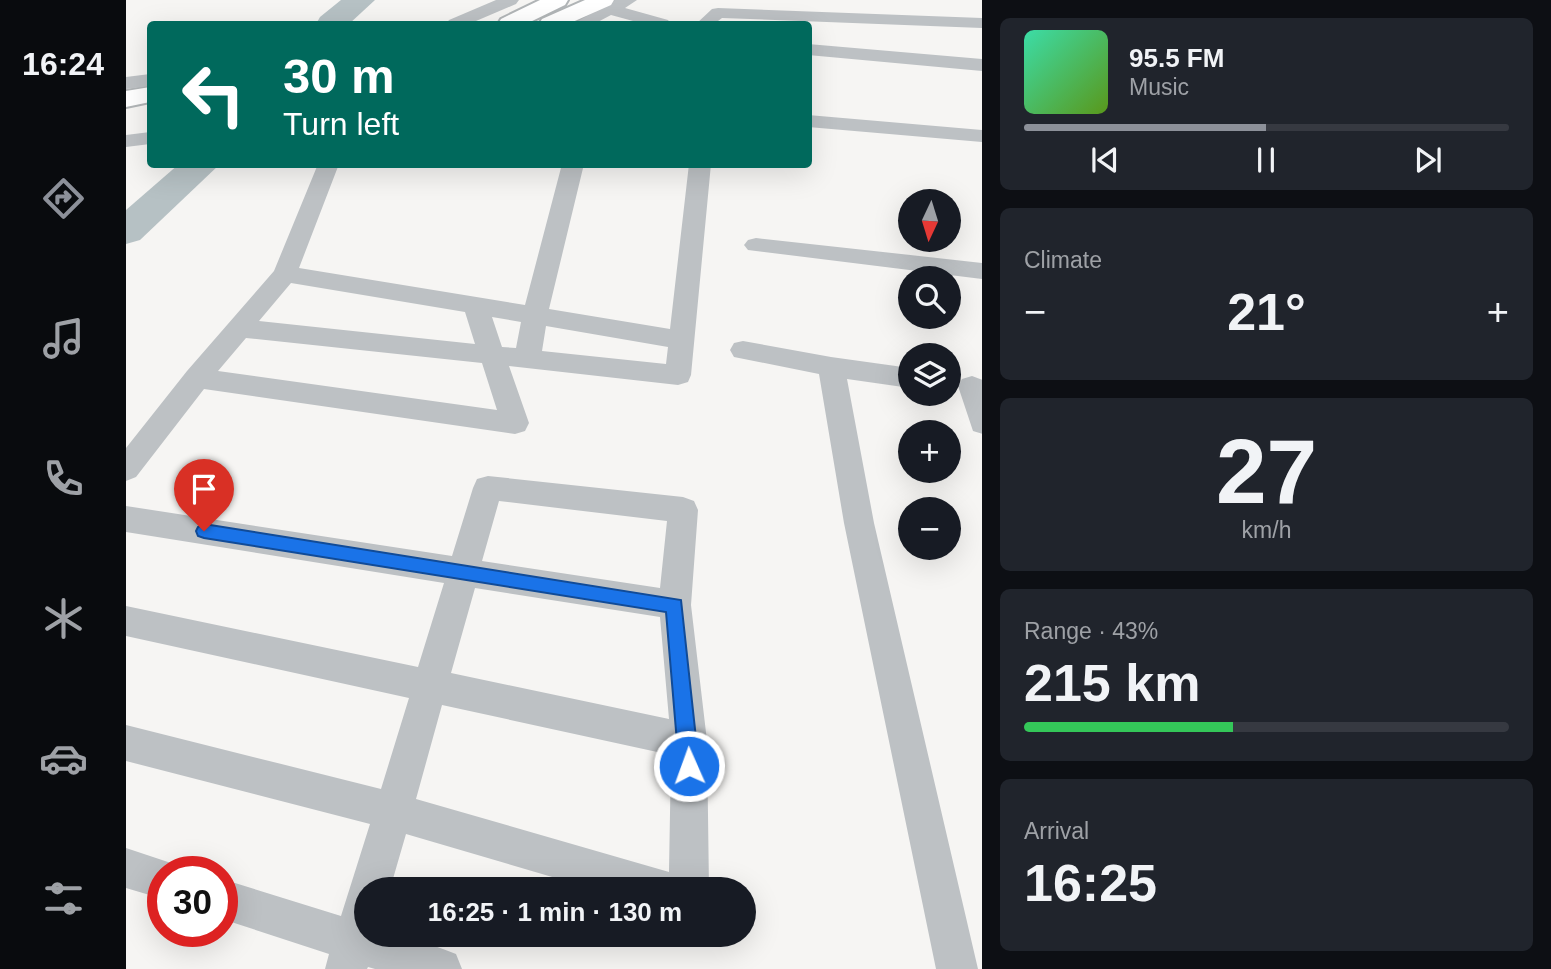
<!DOCTYPE html>
<meta charset="utf-8">
<style>
body{margin:0;font-family:Arial,sans-serif;background:#20242c;color:#f1f3f6;height:100vh;display:flex;flex-direction:column;font-size:26px;white-space:nowrap}
*{box-sizing:border-box;margin:0}
p{font-size:23px;color:#9ea1a6}
.icon{flex:none;width:38px;height:38px;fill:none;stroke:currentColor;stroke-width:2;stroke-linecap:round;stroke-linejoin:round}
.map{position:relative;flex:1;overflow:hidden}
.drawer{display:flex;flex-direction:column;gap:18px;padding:18px;background:#0d0f14;width:569px}
.drawer>*{flex:none}
.hud{position:absolute;left:21px;top:21px;width:665px;height:147px;border-radius:7px;box-shadow:0 7px 28px #0002;background:#00695c;color:#fff;overflow:hidden}
.needle{width:46px;rotate:184deg}
.tools{position:absolute;left:772px;top:189px;display:grid;gap:14px}
.tools a{display:grid;place-items:center;width:63px;height:63px;border-radius:50%;background:#171b24;box-shadow:0 7px 28px #0002;font-size:35px}
.speed{position:absolute;left:21px;top:856px;display:flex;gap:14px;font-size:35px;font-weight:700;text-align:center}
.speed>*{display:grid;place-content:center;width:91px;height:91px;border-radius:50%;background:#171b24;box-shadow:0 7px 28px #0002;line-height:1}
.speed .limit{border:10px solid #d22;background:#fff;color:#111}
.pin{position:absolute;display:grid;place-items:center;width:60px;height:60px;color:#fff;margin:-72px -30px;border-radius:50% 50% 50% 0;rotate:-45deg;box-shadow:0 0 7px #0007}
.pin .icon{rotate:45deg}
.me{position:absolute;width:77px;margin:-38px;rotate:358deg;stroke-linejoin:round;filter:drop-shadow(0 0 5px #0008)}
.turn{display:flex;align-items:center;gap:24px;height:147px;padding:0 21px;font-size:32px}
.turn .icon{width:91px;height:91px;stroke-width:2.5}
.turn b{display:block;font-size:49px;line-height:60px}
.big{font-size:52px;font-weight:700;line-height:1.1}
.drawer .tile{flex:1;display:flex;flex-direction:column;justify-content:center;gap:10px;min-width:0;padding:0 24px;border-radius:10px;background:#20242c}
.drawer .dial{align-items:center;gap:0}
.dial b{font-size:91px;line-height:1}
.song{display:flex;align-items:center;gap:21px}
.cover{width:84px;height:84px;border-radius:10px;background:linear-gradient(135deg,hsl(160 70% 55%),hsl(90 70% 35%))}
.played{height:7px;border-radius:4px;background:linear-gradient(90deg,#8c9099 50%,#363941 50%)}
.keys{display:flex;justify-content:space-around;direction:ltr}
.heat{display:flex;justify-content:space-between;align-items:center;font-size:38px;direction:ltr}
.charge{height:10px;border-radius:5px;background:linear-gradient(90deg,#34c759 43%,#363941 0)}
.trip{position:absolute;left:228px;top:877px;width:402px;height:70px;border-radius:35px;background:#171b24;box-shadow:0 7px 28px #0002;font-weight:700;line-height:70px;text-align:center}
main{display:flex;flex:1;min-height:0}
.tabs{display:flex;flex-direction:column;width:126px;justify-content:space-around;align-items:center;background:#090b0e;color:#9ea1a6}
.tabs .icon{width:49px;height:49px}
.tabs .current{color:#8c9099}
.tabs b{font-size:32px;color:#f1f3f6}
.map>svg:first-child{display:block}
</style>
<main>
<nav class="tabs">
<b>16:24</b>
<svg class="icon current" aria-label="directions" viewBox="0 0 24 24"><path d="M12 3l9 9-9 9-9-9zM9 14v-3h6M13 9l2 2-2 2"/></svg>
<svg class="icon" aria-label="music" viewBox="0 0 24 24"><path d="M9 18V5l10-2v13"/><circle cx="6" cy="18" r="3"/><circle cx="16" cy="16" r="3"/></svg>
<svg class="icon" aria-label="phone" viewBox="0 0 24 24"><path d="M5 4h4l2 5-3 2q2 4 5 5l2-3 5 2v4C11 20 4 13 5 4z"/></svg>
<svg class="icon" aria-label="climate" viewBox="0 0 24 24"><path d="M12 3v18M4 7l16 10M4 17L20 7"/></svg>
<svg class="icon" aria-label="car" viewBox="0 0 24 24"><path d="M5 17H2v-5l4-1 3-4h7l3 4 3 1v5h-3M9 17h6M6 11h13"/><circle cx="7" cy="17" r="2"/><circle cx="17" cy="17" r="2"/></svg>
<svg class="icon" aria-label="filters" viewBox="0 0 24 24"><path d="M4 7h16M4 17h16"/><circle cx="9" cy="7" r="2"/><circle cx="15" cy="17" r="2"/></svg>
</nav>
<div class="map">
<svg width="857" height="969" viewBox="0 0 857 969">
<rect width="100%" height="100%" fill="#f6f5f3"/>
<g fill="none" stroke-linecap="round" stroke-linejoin="round">
<g fill="#b6c1c4" fill-rule="evenodd">
<polygon points="215,0 249,0 223,24 190,24 194,17"/>
<polygon points="53,164 94,164 14,240 0,244 0,210"/>
</g>
<defs>
<g id="highway">
<polygon points="414,0 442,0 439,5 400,24 372,24 375,19"/>
<polygon points="459,0 488,0 485,5 442,24 413,24 416,19"/>
<polygon points="24,87 24,102 0,107 0,91"/>
</g>
</defs>
<use href="#highway" stroke="#b1b5b7" stroke-width="4"/>
<g fill="#bdc1c4" fill-rule="evenodd">
<polygon points="370,0 393,0 390,4 343,24 320,24 323,20"/>
<polygon points="489,0 511,0 499,8 542,20 545,24 518,24 485,15 468,24 447,24"/>
<polygon points="592,8 857,18 857,28 596,18 588,24 570,24 586,9"/>
<polygon points="682,44 857,59 857,71 682,55"/>
<polygon points="24,74 24,86 0,89 0,77"/>
<polygon points="682,115 857,130 857,142 682,127"/>
<polygon points="24,132 24,144 0,147 0,135"/>
<path d="M 192,164 L 213,164 L 173,268 L 399,305 L 436,164 L 458,164 L 423,309 L 544,329 L 563,164 L 585,164 L 565,375 L 562,382 L 552,385 L 383,366 L 403,423 L 399,431 L 389,434 L 78,389 L 10,477 L 0,481 L 0,448 L 61,371 L 148,271 ZM 165,283 L 339,312 L 349,344 L 133,321 ZM 366,317 L 395,322 L 390,348 L 376,347 ZM 420,326 L 542,347 L 540,364 L 416,351 ZM 120,338 L 356,363 L 371,410 L 92,371 Z"/>
<polygon points="630,238 857,263 857,279 622,250 618,245 622,240"/>
<polygon points="617,341 705,357 784,368 784,388 721,379 748,523 852,969 810,969 718,523 693,374 608,357 604,350 608,343"/>
<polygon points="846,376 857,380 857,434 847,431 832,386 836,379"/>
<path d="M 362,476 L 557,497 L 568,501 L 572,510 L 565,605 L 581,741 L 583,889 L 467,889 L 280,834 L 264,889 L 240,889 L 240,934 C 274,934 298,941 330,954 L 336,969 L 249,969 L 242,967 L 241,969 L 199,969 L 203,954 L 96,919 L 96,879 L 215,916 L 244,824 L 0,761 L 0,725 L 255,789 L 283,698 L 0,636 L 0,606 L 292,667 L 318,583 L 0,532 L 0,506 L 326,556 L 347,488 L 351,479 ZM 373,501 L 541,521 L 534,588 L 356,561 ZM 349,588 L 534,617 L 543,719 L 325,673 ZM 316,705 L 545,755 L 543,872 L 290,799 Z"/>
<polygon points="0,848 51,865 54,872 37,872 37,899 0,888"/>
</g>
<use href="#highway" fill="#fff" fill-rule="evenodd"/>
</g>
<polygon fill="#1a73e8" stroke="#114b97" stroke-width="2" points="78,524 555,600 573,766 570,773 563,776 556,773 553,766 540,612 78,538 72,536 70,531 72,527"/>
</svg>
<div class="tools">
<a><svg class="needle" viewBox="-14 -14 28 28"><path d="M0-13l5 13h-10z" fill="#e53935"/><path d="M0 13l5-13h-10z" fill="#9ea1a6"/></svg></a>
<a><svg class="icon" aria-label="search" viewBox="0 0 24 24"><circle cx="10" cy="10" r="6"/><path d="M15 15l6 6"/></svg></a>
<a><svg class="icon" aria-label="layers" viewBox="0 0 24 24"><path d="M12 4l9 5-9 5-9-5zM3 14l9 5 9-5"/></svg></a>
<a>+</a>
<a>−</a>
</div>
<div class="speed"><div class="limit">30</div></div>
<div class="pin" style="left:78px;top:531px;background:#d93025"><svg class="icon" aria-label="arrive" viewBox="0 0 24 24"><path d="M6 21V4h12l-3 4 3 4H6"/></svg></div>
<svg class="me" style="left:563px;top:766px" viewBox="-20 -20 40 40"><circle r="17" fill="#1a73e8" stroke="#fff" stroke-width="3"/><path d="M0-11L8 9 0 5-8 9z" fill="#fff"/></svg>
<div class="trip">16:25 · 1 min · 130 m</div>
<div class="hud">
<div class="turn"><svg class="icon" aria-label="left" viewBox="0 0 24 24"><path d="M17 20v-9H6M10 6l-5 5 5 5"/></svg><div><b>30 m</b>Turn left</div></div>
</div>
</div>
<section class="drawer">
<div class="tile">
<div class="song"><i class="cover"></i><div><b>95.5 FM</b><p>Music</p></div></div>
<div class="played"></div>
<div class="keys"><svg class="icon" aria-label="previous" viewBox="0 0 24 24"><path d="M18 5L8 12l10 7zM5 5v14"/></svg><svg class="icon" aria-label="pause" viewBox="0 0 24 24"><path d="M8 5v14M16 5v14"/></svg><svg class="icon" aria-label="next" viewBox="0 0 24 24"><path d="M6 5l10 7-10 7zM19 5v14"/></svg></div>
</div>
<div class="tile"><p>Climate</p>
<div class="heat"><a>−</a><b class="big">21°</b><a>+</a></div>
</div>
<div class="tile dial"><b>27</b><p>km/h</p></div>
<div class="tile"><p>Range · 43%</p><b class="big">215 km</b><div class="charge"></div></div>
<div class="tile"><p>Arrival</p><b class="big">16:25</b></div>
</section>
</main>
